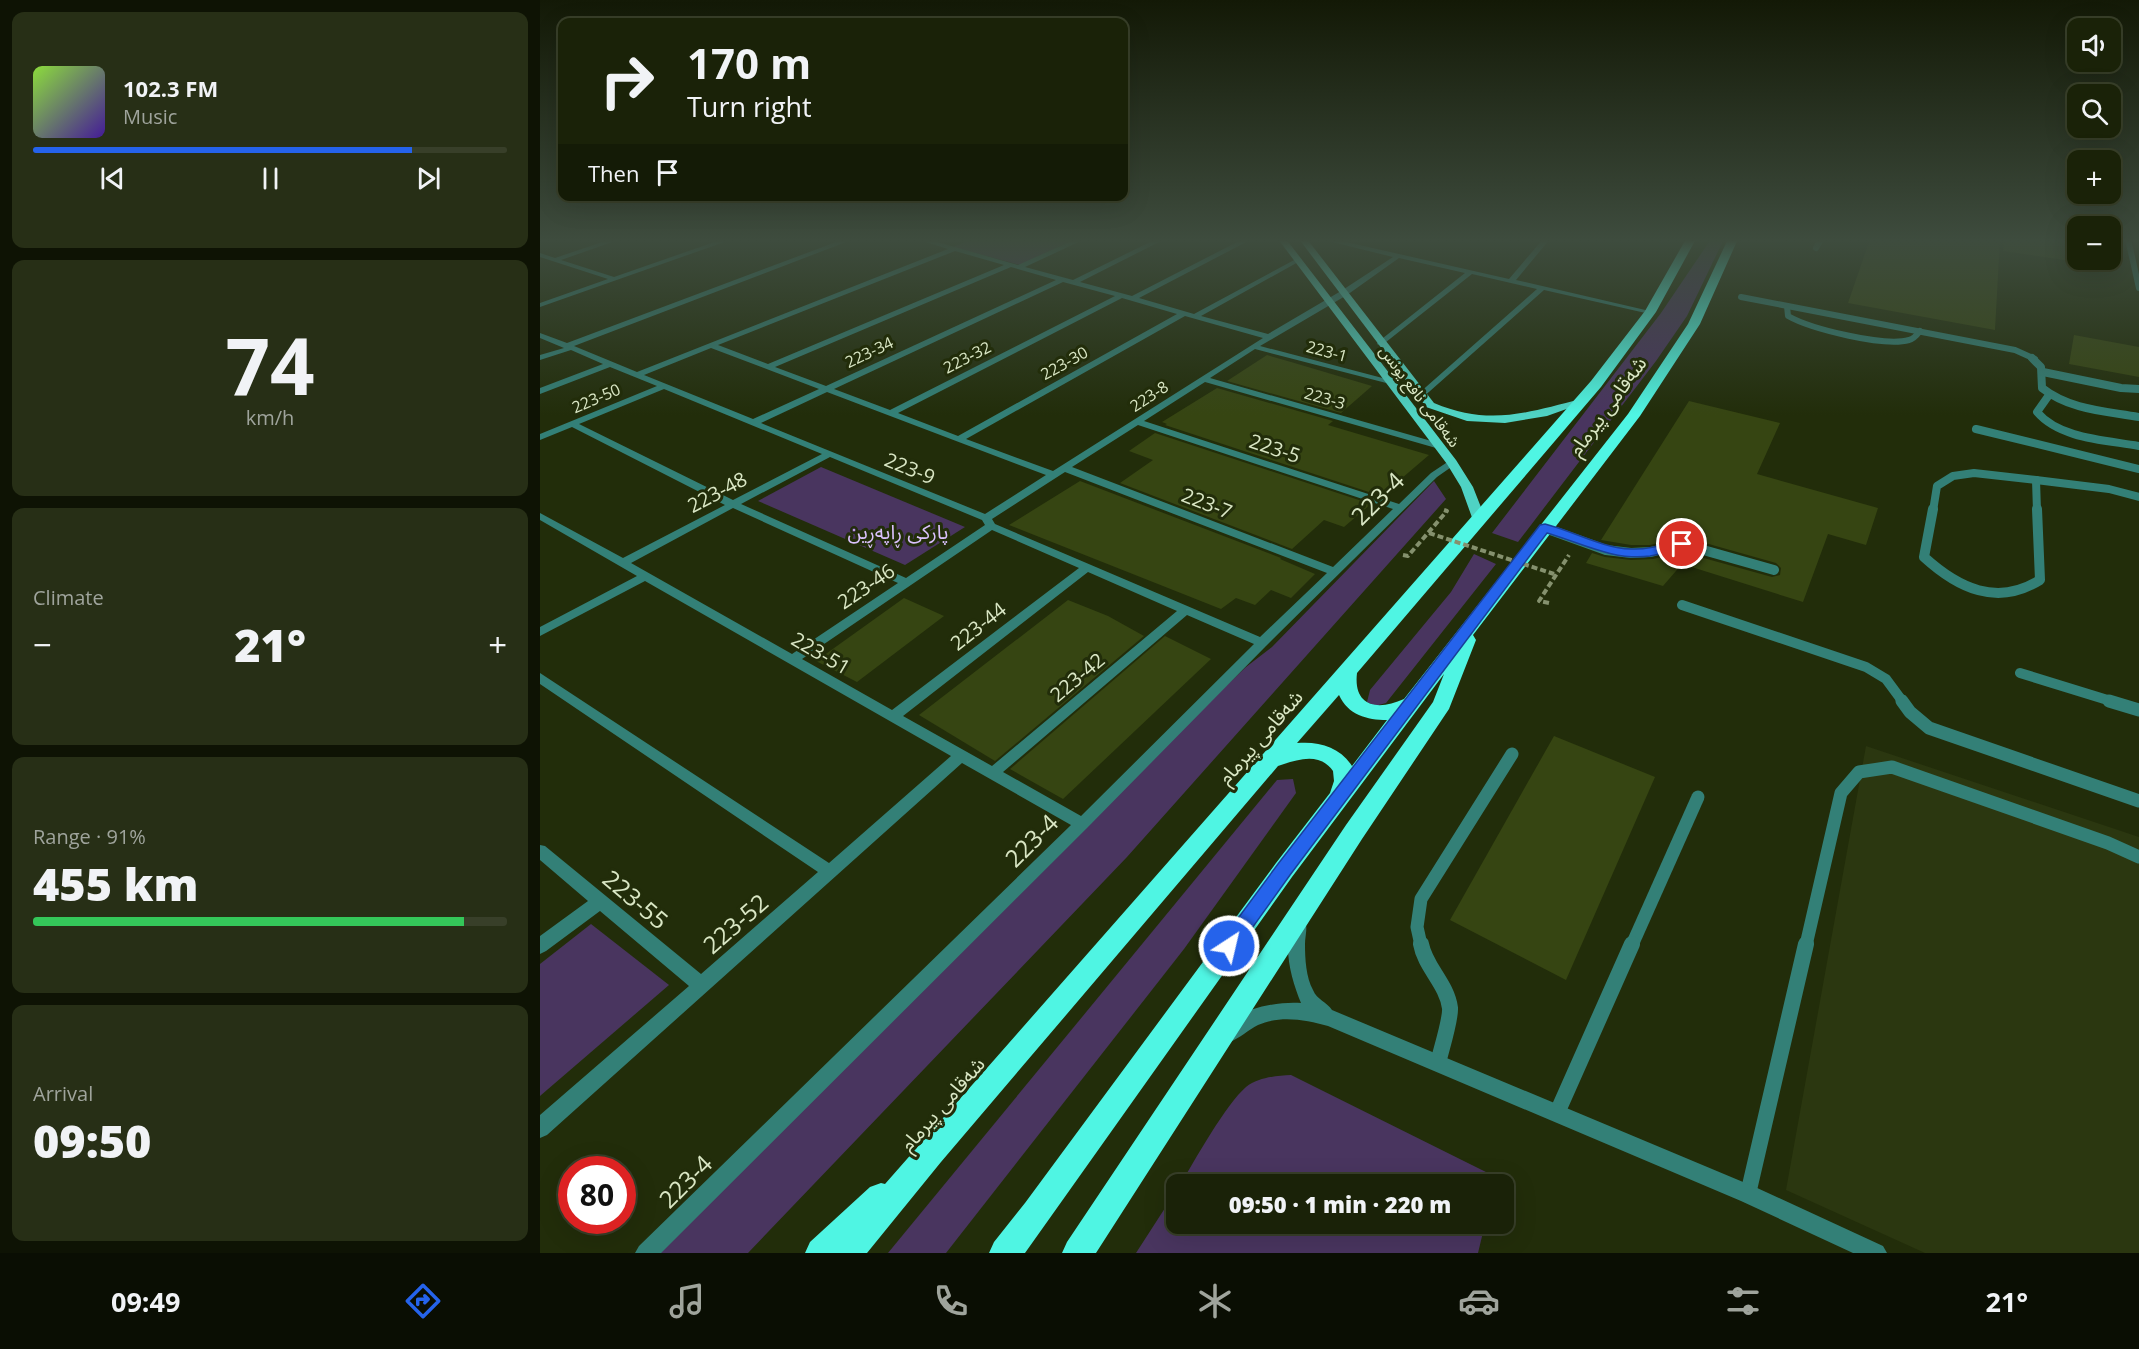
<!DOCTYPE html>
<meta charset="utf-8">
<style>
body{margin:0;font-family:"Open Sans","Noto Sans Arabic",sans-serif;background:#272f16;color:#f1f3f6;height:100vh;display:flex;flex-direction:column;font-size:22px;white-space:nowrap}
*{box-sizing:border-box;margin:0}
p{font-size:20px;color:#9fa49c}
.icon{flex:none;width:33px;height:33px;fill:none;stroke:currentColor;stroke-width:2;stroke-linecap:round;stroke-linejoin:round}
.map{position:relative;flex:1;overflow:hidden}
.side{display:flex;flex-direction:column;gap:12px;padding:12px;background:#0e1304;width:540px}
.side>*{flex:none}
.top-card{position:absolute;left:18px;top:18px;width:570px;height:183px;border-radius:12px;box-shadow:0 6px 24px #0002,0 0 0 2px #383f29;background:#1a2208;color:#f1f3f6;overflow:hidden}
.buttons{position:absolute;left:1527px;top:18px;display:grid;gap:12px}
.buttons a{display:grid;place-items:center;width:54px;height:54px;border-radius:12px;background:#1a2208;box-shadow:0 6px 24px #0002,0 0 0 2px #383f29;font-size:30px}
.speed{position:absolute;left:18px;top:1156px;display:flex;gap:12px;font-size:30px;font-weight:700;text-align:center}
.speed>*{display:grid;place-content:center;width:78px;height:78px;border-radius:50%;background:#1a2208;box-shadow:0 6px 24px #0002,0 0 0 2px #383f29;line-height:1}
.speed .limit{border:9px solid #d22;background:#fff;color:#111}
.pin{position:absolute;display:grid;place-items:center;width:51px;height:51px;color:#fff;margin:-26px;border:3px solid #fff;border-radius:50%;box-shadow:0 2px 6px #0007}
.me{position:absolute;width:66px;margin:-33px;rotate:35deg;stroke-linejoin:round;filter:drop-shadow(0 0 4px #0008)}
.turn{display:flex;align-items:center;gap:21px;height:126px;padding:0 30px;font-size:27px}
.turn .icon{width:78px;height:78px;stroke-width:2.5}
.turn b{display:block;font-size:42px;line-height:51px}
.then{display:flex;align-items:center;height:57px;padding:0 30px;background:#0003;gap:12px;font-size:22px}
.big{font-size:45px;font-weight:800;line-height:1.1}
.side .tile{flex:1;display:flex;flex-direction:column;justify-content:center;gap:9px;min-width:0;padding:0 21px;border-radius:12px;background:#272f16}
.side .dial{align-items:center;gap:0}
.dial b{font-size:78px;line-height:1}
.song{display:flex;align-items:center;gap:18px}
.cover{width:72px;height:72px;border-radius:9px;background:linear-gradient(135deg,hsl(90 70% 55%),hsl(260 70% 35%))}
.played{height:6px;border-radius:3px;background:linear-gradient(90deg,#2563eb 80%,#383f29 80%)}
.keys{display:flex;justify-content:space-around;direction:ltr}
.heat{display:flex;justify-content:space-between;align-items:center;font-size:33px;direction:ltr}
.charge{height:9px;border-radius:4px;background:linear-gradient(90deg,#34c759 91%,#383f29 0)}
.trip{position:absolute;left:626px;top:1174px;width:348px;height:60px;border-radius:12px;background:#1a2208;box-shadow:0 6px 24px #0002,0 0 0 2px #383f29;font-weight:800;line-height:60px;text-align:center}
.dock{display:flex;height:96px;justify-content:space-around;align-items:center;background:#0a0e03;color:#9fa49c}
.dock .icon{width:42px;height:42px}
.dock .selected{color:#2563eb}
.dock b{font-size:27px;color:#f1f3f6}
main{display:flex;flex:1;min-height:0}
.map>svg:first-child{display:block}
</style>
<main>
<section class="side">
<div class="tile">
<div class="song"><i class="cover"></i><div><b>102.3 FM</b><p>Music</p></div></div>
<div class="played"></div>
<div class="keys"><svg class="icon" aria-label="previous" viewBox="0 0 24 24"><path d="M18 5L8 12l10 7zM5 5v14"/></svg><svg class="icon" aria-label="pause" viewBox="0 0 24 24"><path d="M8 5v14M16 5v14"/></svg><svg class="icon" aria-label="next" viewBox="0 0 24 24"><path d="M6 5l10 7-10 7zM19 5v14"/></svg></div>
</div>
<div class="tile dial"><b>74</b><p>km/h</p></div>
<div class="tile"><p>Climate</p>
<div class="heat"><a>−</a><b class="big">21°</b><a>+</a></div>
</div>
<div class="tile"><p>Range · 91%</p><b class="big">455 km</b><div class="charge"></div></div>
<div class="tile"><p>Arrival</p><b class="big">09:50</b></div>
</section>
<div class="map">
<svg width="1599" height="1253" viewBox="0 0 1599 1253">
<rect width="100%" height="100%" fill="#222d0a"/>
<polygon fill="#2b3710" points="1326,746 1599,837 1599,1253 1385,1253 1246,1190"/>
<g fill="#49355f">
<polygon points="432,239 530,239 533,240 480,265 413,247"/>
<polygon points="1171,239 1184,239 1147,316 1116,361 978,542 952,533 1121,313"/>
<polygon points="281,467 425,527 365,565 218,501"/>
<polygon points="894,481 906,499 587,857 208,1253 117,1253 553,813 706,667 732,647"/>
<polygon points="934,554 956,564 846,703 835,706 827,702 830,690 911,592"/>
<polygon points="753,779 756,793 644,949 406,1253 348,1253 737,780"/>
<polygon points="51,924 129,985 0,1096 0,964"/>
<path d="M 751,1075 L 958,1178 L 956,1185 L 640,1185 C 655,1160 686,1104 706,1087 C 719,1077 736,1076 751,1075 Z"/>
<polygon points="636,1191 636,1224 945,1224 938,1253 596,1253"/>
</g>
<g fill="#364512">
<polygon points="1330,239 1460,239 1455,330 1308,303"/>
<polygon points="1464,239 1538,239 1538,262 1463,251"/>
<polygon points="1534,335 1599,347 1599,377 1529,364"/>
<polygon points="727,355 751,362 832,386 801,413 687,381"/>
<polygon points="677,388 793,421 788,425 889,455 841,496 625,425 627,424 622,422"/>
<polygon points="1149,401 1240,423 1217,474 1338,508 1326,545 1288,534 1263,602 1142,564 1123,586 1046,563 1052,553 1065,557 1091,560 1113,559 1142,552 1232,577 1240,575 1241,568 1236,563 1144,537 1110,545 1091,545 1061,540"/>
<polygon points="615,433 831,504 804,527 784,520 752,549 580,483 613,460 589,451"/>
<polygon points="540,481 741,558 740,559 775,574 751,598 731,590 715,605 696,598 681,609 469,525"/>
<polygon points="364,598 404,616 317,682 276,661"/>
<polygon points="528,600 568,616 604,636 455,761 379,715"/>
<polygon points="625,636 671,659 523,799 470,769"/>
<polygon points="1014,736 1115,777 1026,980 910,920"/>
</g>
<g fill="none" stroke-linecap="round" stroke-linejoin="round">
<g stroke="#85916e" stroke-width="4" stroke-dasharray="6 3" stroke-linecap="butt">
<polyline points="863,555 868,556 907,511 904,510"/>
<polyline points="1009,603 999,601 1029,555"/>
</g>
<g stroke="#338077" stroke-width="6">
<polyline points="1588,239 1599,288"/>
<polyline points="1276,248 1281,239"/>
<polyline points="1201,297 1475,350 1495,359"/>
<path d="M 1247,306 L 1248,316 C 1271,329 1344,347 1369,340 C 1374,339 1377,335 1380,331"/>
</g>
<g stroke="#338077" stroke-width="8">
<path d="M 1492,358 L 1501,367 L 1502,388 C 1530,410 1565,411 1599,417"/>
<polyline points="1503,372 1581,388 1599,389"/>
<path d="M 1509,395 L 1497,412 C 1520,439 1566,440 1599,446"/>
<polyline points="1436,429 1599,469"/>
<polyline points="1496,480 1569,489 1599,497"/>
<polyline points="1496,480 1497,511"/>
<polyline points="1393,511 1397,486 1413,476 1434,473 1496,480"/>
</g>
<g stroke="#338077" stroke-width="10">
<path d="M 1393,509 L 1384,557 C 1418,588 1457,607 1500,580 L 1497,509"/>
<polyline points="1005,528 1066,550 1091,553 1111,552 1142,544 1234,570"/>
<polyline points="1142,605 1326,667 1346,679 1363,702"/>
<polyline points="1480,673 1574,702"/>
</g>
<g stroke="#338077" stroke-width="13">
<polyline points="1362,701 1370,712 1389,728 1599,801"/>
<polyline points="1569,701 1599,710"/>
<polyline points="881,945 877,927 881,899 972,754"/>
<polyline points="1092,945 1158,797"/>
<polyline points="1266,945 1301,793 1319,772 1352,767 1568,843 1599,857"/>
</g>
<g stroke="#338077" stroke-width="16">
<path d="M 881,944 C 885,967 907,984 910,1008 C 911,1019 901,1050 898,1063"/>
<polyline points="1017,1113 1092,944"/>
<polyline points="1208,1194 1266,944"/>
</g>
<g fill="#338077" fill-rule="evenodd">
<polygon points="71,239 81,239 21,260 74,277 183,239 193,239 0,307 0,303 68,279 0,257 0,253 15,258"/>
<path d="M 304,239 L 314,239 L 34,346 L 97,372 L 408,249 L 376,239 L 387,239 L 478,265 L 536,239 L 545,239 L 485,267 L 533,280 L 616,239 L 625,239 L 540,282 L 592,296 L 703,239 L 712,239 L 599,298 L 654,314 L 756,259 L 760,259 L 760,261 L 661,316 L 728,334 L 801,291 L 853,257 L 780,239 L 793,239 L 969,279 L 1003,239 L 1010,239 L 976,280 L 1114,312 L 1110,314 L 1004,290 L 881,399 L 877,396 L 878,394 L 997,289 L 932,274 L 841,346 L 837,344 L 838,342 L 925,273 L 859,258 L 807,295 L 720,346 L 854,381 L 854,385 L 715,349 L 670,378 L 902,444 L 902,448 L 896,448 L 665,382 L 604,421 L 859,504 L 891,473 L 909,461 L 912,460 L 917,463 L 897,477 L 726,646 L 547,828 L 121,1253 L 95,1253 L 99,1246 L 531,825 L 422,763 L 7,1135 L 0,1138 L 0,1115 L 149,986 L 60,911 L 6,951 L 0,954 L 0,936 L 48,901 L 0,860 L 0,845 L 5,846 L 161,974 L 278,872 L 0,684 L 0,673 L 289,863 L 411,756 L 105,581 L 0,636 L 0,627 L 97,576 L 0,520 L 0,513 L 83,558 L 185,505 L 32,427 L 0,440 L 0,434 L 117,386 L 70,367 L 0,394 L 0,388 L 63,364 L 31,350 L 0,360 L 0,355 L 24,348 L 0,338 L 0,333 L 27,343 ZM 415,251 L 464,265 L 228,364 L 178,345 ZM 471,267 L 516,280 L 286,386 L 235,367 ZM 523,282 L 575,296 L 350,410 L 294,389 ZM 582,298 L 637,314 L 418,436 L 358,413 ZM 645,316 L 723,338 L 513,471 L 426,439 ZM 171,348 L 279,389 L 213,419 L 104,375 ZM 124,389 L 282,454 L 193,500 L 39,424 ZM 287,392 L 506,475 L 445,514 L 221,423 ZM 598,425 L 853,509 L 793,567 L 532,467 ZM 290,457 L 442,520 L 445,525 L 366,578 L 201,504 ZM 525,472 L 787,573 L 720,637 L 455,524 L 452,519 ZM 193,508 L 358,583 L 252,654 L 91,563 ZM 452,530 L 539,568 L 352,710 L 262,659 ZM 548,572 L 637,611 L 452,766 L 363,716 ZM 647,615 L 714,644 L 541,816 L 463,772 Z"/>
<path d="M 759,919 L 765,921 C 768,928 765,936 765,944 C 765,959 766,977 773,990 C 777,1000 787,1002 792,1010 L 1215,1187 L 1343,1246 L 1347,1253 L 1313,1253 L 1201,1201 L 788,1026 C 766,1020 741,1015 718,1025 C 708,1030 700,1038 690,1042 L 684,1039 L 681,1033 C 691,1009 738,1001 761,1003 C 751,979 742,946 753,921 Z"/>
</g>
<g fill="#4fd3c4" fill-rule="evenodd">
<polygon points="738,239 746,239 916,460 933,487 946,520 944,523 934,523 921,487 907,464"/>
<path d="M 759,239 L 767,239 L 894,403 C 949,426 986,413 1041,399 L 1046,402 L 1007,416 L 965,423 L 927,421 L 886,407 Z"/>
</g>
<path fill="#4ff5e3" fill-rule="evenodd" d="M 1146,239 L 1156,239 L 1116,312 L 1061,387 L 817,673 C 813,707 838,711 864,699 L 1088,414 L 1148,324 L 1188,239 L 1198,239 L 1160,324 L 1100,416 L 933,635 L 936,640 L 909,709 L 822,839 L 556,1253 L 522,1253 L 527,1242 L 806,825 L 893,702 L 904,674 L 752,877 L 485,1253 L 449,1253 L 454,1242 L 485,1203 L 736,863 L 790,793 L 794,781 L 793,771 C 779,751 756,760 738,766 L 401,1162 L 327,1253 L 265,1253 L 270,1242 L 330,1187 L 341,1183 L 345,1184 L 1051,381 L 1105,311 ZM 799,695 C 808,715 827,720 847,720 L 812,766 C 800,747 779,741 757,743 Z"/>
<polyline stroke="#85916e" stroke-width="4" stroke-dasharray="6 3" stroke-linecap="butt" points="889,533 1014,574"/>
</g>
<linearGradient id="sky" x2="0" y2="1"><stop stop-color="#131906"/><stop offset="0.58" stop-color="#3e4c3e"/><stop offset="1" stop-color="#3e4c3e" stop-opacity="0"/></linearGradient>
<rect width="1599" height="415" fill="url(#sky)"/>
<path fill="#2563eb" stroke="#184099" stroke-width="1.5" d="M 1005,524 C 1033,531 1062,548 1091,549 C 1109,550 1125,544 1142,540 L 1148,544 L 1146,546 C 1135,550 1122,554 1110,556 C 1074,561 1041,543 1007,533 L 750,875 L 695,952 L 689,955 L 682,952 L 679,946 L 682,940 L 738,864 L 1000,525 Z"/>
<g text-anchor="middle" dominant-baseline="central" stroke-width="6" stroke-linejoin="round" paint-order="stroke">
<g font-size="16" fill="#dae7c5" stroke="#222d0a">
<text transform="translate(787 351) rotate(15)">223-1</text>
<text transform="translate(329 352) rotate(-25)">223-34</text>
<text transform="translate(427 357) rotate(-27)">223-32</text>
<text transform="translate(524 363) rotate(-29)">223-30</text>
<text transform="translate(609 396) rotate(-33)">223-8</text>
<text transform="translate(880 396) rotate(53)">شەقامی نافع یونس</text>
<text transform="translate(56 398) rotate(-23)">223-50</text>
<text transform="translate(785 398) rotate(16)">223-3</text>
</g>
<g font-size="20" fill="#dae7c5" stroke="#222d0a">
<text transform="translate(1067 406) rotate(-54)">شەقامی پیرمام</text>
<text transform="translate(735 448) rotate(18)">223-5</text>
<text transform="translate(370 468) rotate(22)">223-9</text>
<text transform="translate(177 492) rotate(-28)">223-48</text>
<text transform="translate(667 503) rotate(21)">223-7</text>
<text transform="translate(326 586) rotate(-34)">223-46</text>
<text transform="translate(438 626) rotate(-38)">223-44</text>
<text transform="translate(281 653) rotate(30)">223-51</text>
<text transform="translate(537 677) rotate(-40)">223-42</text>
<text transform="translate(720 737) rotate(-49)">شەقامی پیرمام</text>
<text transform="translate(402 1104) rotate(-49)">شەقامی پیرمام</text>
</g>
<g font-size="20" fill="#dac1fc" stroke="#222d0a">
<text x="358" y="531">پارکی ڕاپەڕین</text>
</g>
<g font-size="24" fill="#dae7c5" stroke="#222d0a">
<text transform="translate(837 498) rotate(-45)">223-4</text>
<text transform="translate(491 840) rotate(-45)">223-4</text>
<text transform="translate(96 899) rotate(40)">223-55</text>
<text transform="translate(195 923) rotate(-41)">223-52</text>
<text transform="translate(145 1181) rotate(-45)">223-4</text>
</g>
</g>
</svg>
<div class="buttons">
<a><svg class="icon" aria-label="sound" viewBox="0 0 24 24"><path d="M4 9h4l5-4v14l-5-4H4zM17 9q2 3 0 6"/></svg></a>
<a><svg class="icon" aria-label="search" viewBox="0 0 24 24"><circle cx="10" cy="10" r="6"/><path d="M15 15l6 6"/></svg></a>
<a>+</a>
<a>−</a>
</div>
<div class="speed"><div class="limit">80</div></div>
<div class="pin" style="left:1142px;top:544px;background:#d93025"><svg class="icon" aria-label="arrive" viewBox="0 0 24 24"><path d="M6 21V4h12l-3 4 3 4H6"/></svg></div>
<svg class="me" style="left:689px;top:946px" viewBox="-20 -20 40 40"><circle r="17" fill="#2563eb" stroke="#fff" stroke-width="3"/><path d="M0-11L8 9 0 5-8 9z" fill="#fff"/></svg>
<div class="trip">09:50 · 1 min · 220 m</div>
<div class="top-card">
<div class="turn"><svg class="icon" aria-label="right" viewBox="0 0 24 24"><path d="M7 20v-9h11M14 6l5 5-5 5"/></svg><div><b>170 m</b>Turn right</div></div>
<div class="then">Then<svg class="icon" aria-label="arrive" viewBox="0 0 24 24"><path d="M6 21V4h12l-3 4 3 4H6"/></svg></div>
</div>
</div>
</main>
<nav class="dock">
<b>09:49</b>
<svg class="icon selected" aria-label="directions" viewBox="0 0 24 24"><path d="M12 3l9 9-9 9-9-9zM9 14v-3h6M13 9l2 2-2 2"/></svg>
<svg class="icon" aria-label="music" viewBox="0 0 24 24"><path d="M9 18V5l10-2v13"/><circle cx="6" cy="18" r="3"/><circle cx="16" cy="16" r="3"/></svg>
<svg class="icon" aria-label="phone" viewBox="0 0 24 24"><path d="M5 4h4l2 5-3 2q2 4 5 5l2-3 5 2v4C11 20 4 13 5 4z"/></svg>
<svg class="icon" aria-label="climate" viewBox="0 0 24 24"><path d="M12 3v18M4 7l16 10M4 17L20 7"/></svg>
<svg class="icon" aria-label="car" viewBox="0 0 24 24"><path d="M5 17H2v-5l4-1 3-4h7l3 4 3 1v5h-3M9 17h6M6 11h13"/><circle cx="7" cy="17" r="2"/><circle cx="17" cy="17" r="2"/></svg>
<svg class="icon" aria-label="filters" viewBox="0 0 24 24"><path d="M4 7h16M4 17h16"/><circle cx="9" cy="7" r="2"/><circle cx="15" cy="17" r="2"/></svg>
<b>21°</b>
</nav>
